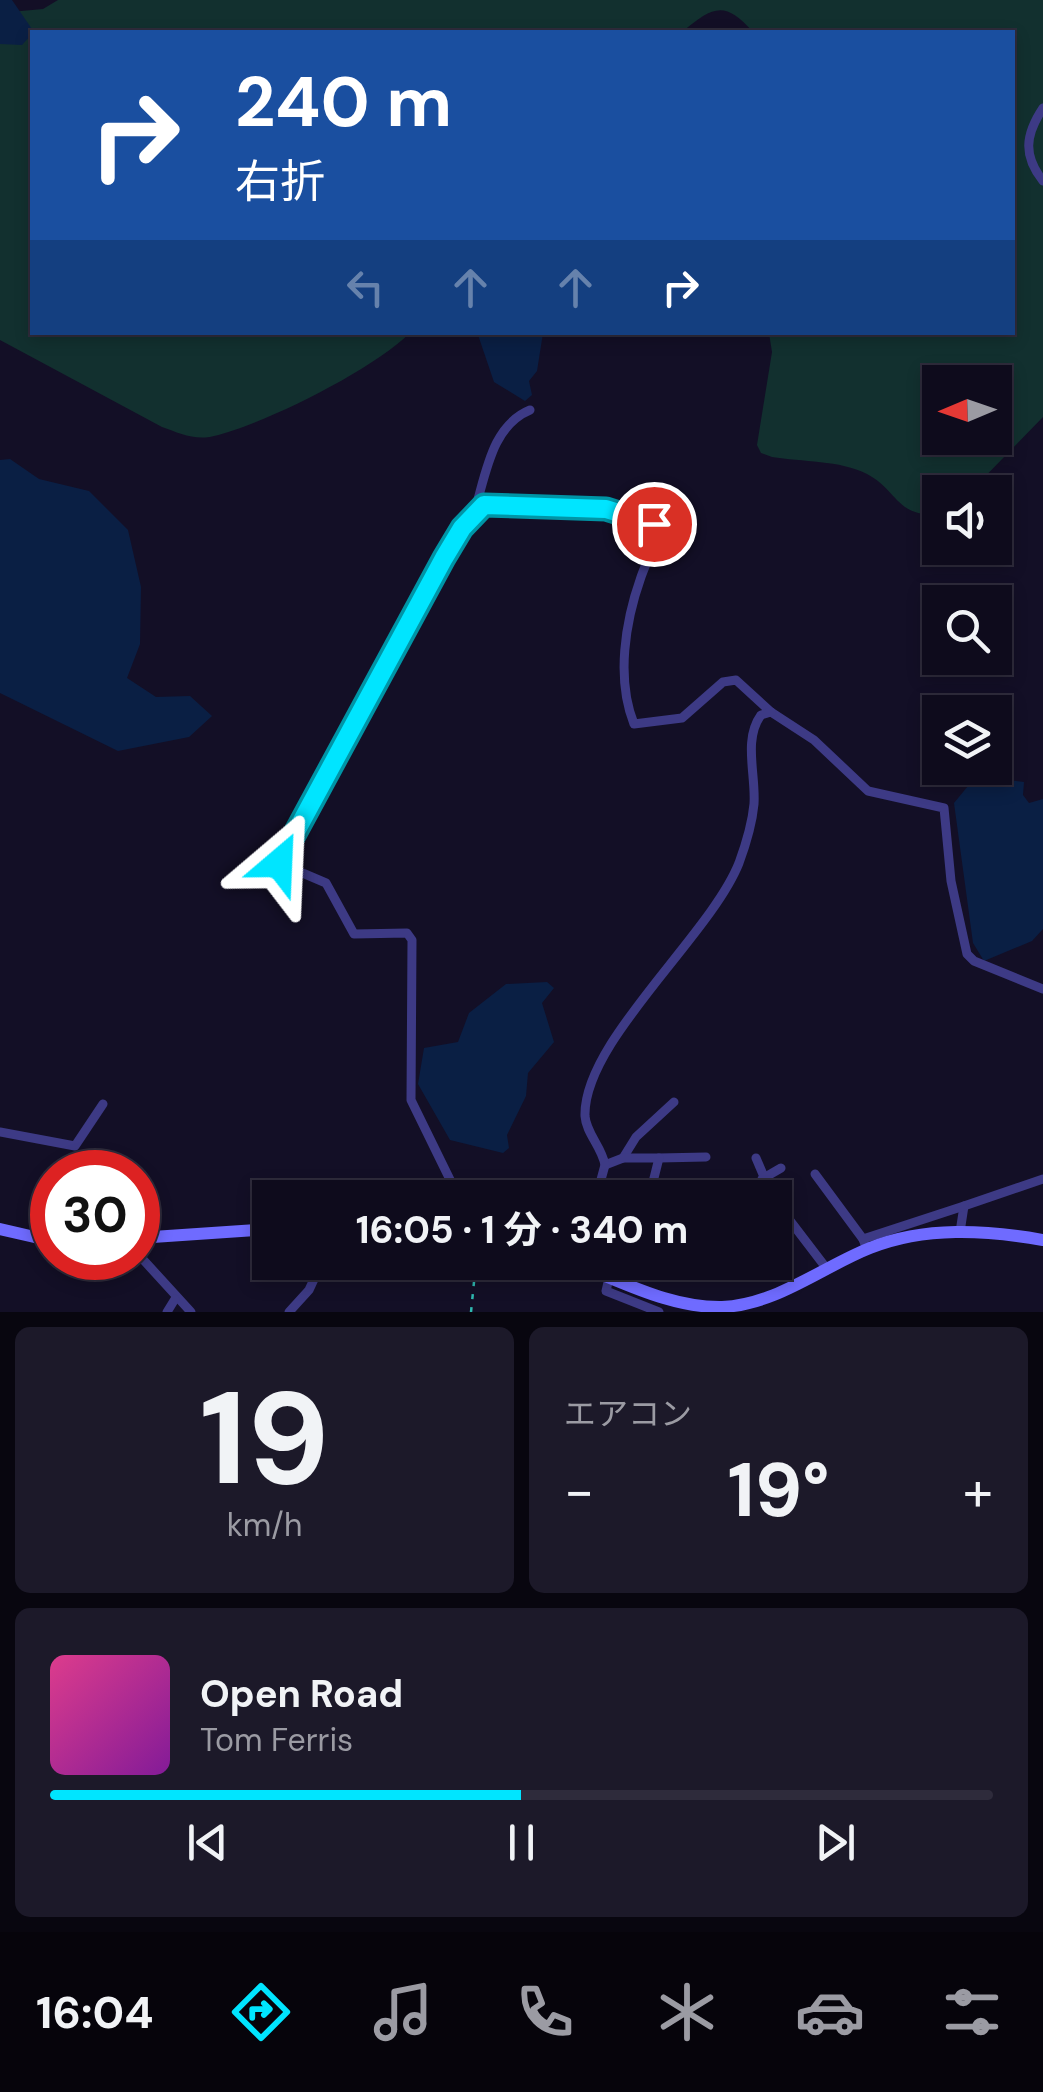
<!DOCTYPE html>
<html lang="ja">
<meta charset="utf-8">
<style>
body{margin:0;font-family:"DM Sans","Noto Sans JP",sans-serif;background:#1c1929;color:#f1f3f6;height:100vh;display:flex;flex-direction:column;font-size:38px;white-space:nowrap}
*{box-sizing:border-box;margin:0}
p{font-size:32px;color:#9b9ba3}
.icon{flex:none;width:55px;height:55px;fill:none;stroke:currentColor;stroke-width:2;stroke-linecap:round;stroke-linejoin:round}
.map{position:relative;height:1312px;overflow:hidden}
.details{display:flex;flex-direction:column;gap:15px;padding:15px;background:#08060f;flex:1}
.details>*{flex:none}
.top-card{position:absolute;left:30px;top:30px;width:985px;height:305px;border-radius:0px;box-shadow:0 5px 15px #0003,0 0 0 2px #2e2b3b;background:#1a4fa0;color:#fff;overflow:hidden}
.needle{width:65px;rotate:268deg}
.fabs{position:absolute;left:922px;top:365px;display:grid;gap:20px}
.fabs a{display:grid;place-items:center;width:90px;height:90px;border-radius:0px;background:#0e0b1c;box-shadow:0 5px 15px #0003,0 0 0 2px #2e2b3b;font-size:50px}
.speed{position:absolute;left:30px;top:1150px;display:flex;gap:20px;font-size:50px;font-weight:700;text-align:center}
.speed>*{display:grid;place-content:center;width:130px;height:130px;border-radius:50%;background:#0e0b1c;box-shadow:0 5px 15px #0003,0 0 0 2px #2e2b3b;line-height:1}
.speed .limit{border:15px solid #d22;background:#fff;color:#111}
.pin{position:absolute;display:grid;place-items:center;width:85px;height:85px;color:#fff;margin:-42px;border:5px solid #fff;border-radius:50%;box-shadow:0 2px 10px #0007}
.me{position:absolute;width:110px;margin:-55px;rotate:26deg;stroke-linejoin:round;filter:drop-shadow(0 0 8px #0008)}
.turn{display:flex;align-items:center;gap:35px;height:210px;padding:0 40px;font-size:45px}
.turn .icon{width:130px;height:130px;stroke-width:2.5}
.turn b{display:block;font-size:70px;line-height:85px}
.lanes{display:flex;align-items:center;height:95px;padding:0 40px;background:#0003;justify-content:center;gap:50px;direction:ltr}
.lanes .off{opacity:.35}
.big{font-size:75px;font-weight:700;line-height:1.1}
.details .tile{flex:1;display:flex;flex-direction:column;justify-content:center;gap:15px;min-width:0;padding:0 35px;border-radius:15px;background:#1c1929}
.details .dial{align-items:center;gap:0}
.dial b{font-size:130px;line-height:1}
.song{display:flex;align-items:center;gap:30px}
.cover{width:120px;height:120px;border-radius:15px;background:linear-gradient(135deg,hsl(330 70% 55%),hsl(290 70% 35%))}
.played{height:10px;border-radius:5px;background:linear-gradient(90deg,#00e5ff 50%,#2e2b3b 50%)}
.keys{display:flex;justify-content:space-around;direction:ltr}
.heat{display:flex;justify-content:space-between;align-items:center;font-size:55px;direction:ltr}
.details .tiles{flex:1;display:grid;gap:15px;grid-template-columns:1fr 1fr}
.tile:last-child{grid-column:span 2}
.trip{position:absolute;left:252px;top:1180px;width:540px;height:100px;border-radius:0px;background:#0e0b1c;box-shadow:0 5px 15px #0003,0 0 0 2px #2e2b3b;font-weight:700;line-height:100px;text-align:center}
.menu{display:flex;height:160px;justify-content:space-around;align-items:center;background:#06040b;color:#9b9ba3}
.menu .icon{width:70px;height:70px}
.menu .selected{color:#00e5ff}
.menu b{font-size:45px;color:#f1f3f6}
.map>svg:first-child{display:block}
</style>
<div class="map">
<svg width="1043" height="1312" viewBox="0 0 1043 1312">
<rect width="100%" height="100%" fill="#130f26"/>
<path fill="#12302f" fill-rule="evenodd" d="M 58,0 L 1043,0 L 1043,417 L 970,492 L 940,492 L 940,514 C 896,518 898,490 867,474 C 840,460 802,462 772,457 L 761,453 L 757,445 L 772,352 L 769,333 L 1012,332 L 1012,32 L 753,32 C 725,0 713,6 682,32 L 32,32 L 32,332 L 410,333 C 372,370 267,423 214,436 C 195,441 179,433 162,427 L 0,340 L 0,13 L 43,9 ZM 940,382 L 995,382 L 995,438 L 940,438 Z"/>
<g fill="#0a1f44">
<polygon points="0,0 12,0 34,32 22,45 0,44"/>
<polygon points="477,332 543,333 537,371 529,381 532,395 525,401 494,382"/>
<polygon points="10,459 39,479 89,491 128,530 141,587 140,644 127,678 156,697 190,696 212,716 189,737 118,751 0,693 0,460"/>
<polygon points="988,777 1024,782 1023,795 1029,803 1043,799 1043,929 1032,941 984,961 973,943 954,803 968,786"/>
<polygon points="547,982 554,988 542,1003 554,1042 528,1073 526,1096 507,1135 509,1148 503,1153 450,1140 418,1084 424,1048 458,1042 469,1013 506,984"/>
</g>
<g fill="none" stroke-linecap="round" stroke-linejoin="round">
<polyline stroke="#2fb8b0" stroke-width="2.5" stroke-dasharray="5 8" stroke-linecap="butt" points="471,1312 476,1262"/>
<g stroke="#3d3a85" stroke-width="9">
<path d="M 1043,108 C 1025,135 1023,156 1043,181"/>
<path d="M 474,513 C 486,475 491,426 530,410"/>
<polyline points="0,1132 75,1146 103,1104"/>
<polyline points="623,1158 636,1137 674,1102"/>
<polyline points="659,1158 706,1157"/>
<polyline points="756,1158 773,1198"/>
<polyline points="605,1165 623,1158 659,1158 649,1198"/>
<polyline points="815,1174 863,1239"/>
<polyline points="762,1179 781,1168"/>
<path d="M 459,1198 L 411,1100 L 412,940 L 407,933 L 354,934 L 326,883 L 279,863 L 461,528 L 484,505 L 607,509 L 648,519 L 654,524 C 657,543 647,560 641,577 C 625,622 616,679 634,724 L 682,718 L 723,682 L 736,680 L 771,712 L 814,740 L 868,791 L 944,808 L 951,881 L 967,954 L 974,961 L 1043,989"/>
<polyline points="517,1198 518,1194"/>
<path d="M 596,1198 L 605,1165 C 602,1147 586,1133 585,1116 C 583,1042 710,936 739,863 C 746,844 752,825 754,804 C 756,774 743,740 761,715 L 771,712"/>
<polyline points="775,1201 827,1269"/>
<polyline points="960,1232 964,1206 1043,1179"/>
<polyline points="867,1250 863,1239 964,1206"/>
<polyline points="138,1254 191,1312"/>
<polyline points="609,1278 606,1291 659,1312"/>
<polyline points="167,1312 175,1299"/>
<polyline points="289,1312 309,1290 322,1262"/>
</g>
<g stroke="#6f6bff" stroke-width="12">
<polyline points="0,1229 52,1241"/>
<polyline points="138,1238 270,1229"/>
<path d="M 570,1262 C 620,1280 668,1308 722,1307 C 776,1305 822,1267 870,1248 C 925,1226 986,1230 1043,1240"/>
</g>
</g>
<g fill="none" stroke-linecap="round" stroke-linejoin="round">
<defs>
<polyline id="route" points="279,863 444,558 462,528 484,505 606,509 654,524"/>
</defs>
<use href="#route" stroke="#0095a6" stroke-width="25"/>
<use href="#route" stroke="#00e5ff" stroke-width="18"/>
</g>
</svg>
<div class="fabs">
<a><svg class="needle" viewBox="-14 -14 28 28"><path d="M0-13l5 13h-10z" fill="#e53935"/><path d="M0 13l5-13h-10z" fill="#9b9ba3"/></svg></a>
<a><svg class="icon" aria-label="sound" viewBox="0 0 24 24"><path d="M4 9h4l5-4v14l-5-4H4zM17 9q2 3 0 6"/></svg></a>
<a><svg class="icon" aria-label="search" viewBox="0 0 24 24"><circle cx="10" cy="10" r="6"/><path d="M15 15l6 6"/></svg></a>
<a><svg class="icon" aria-label="layers" viewBox="0 0 24 24"><path d="M12 4l9 5-9 5-9-5zM3 14l9 5 9-5"/></svg></a>
</div>
<div class="speed"><div class="limit">30</div></div>
<div class="pin" style="left:654px;top:524px;background:#d93025"><svg class="icon" aria-label="arrive" viewBox="0 0 24 24"><path d="M6 21V4h12l-3 4 3 4H6"/></svg></div>
<svg class="me" style="left:279px;top:863px" viewBox="-20 -20 40 40"><path d="M0-17L14 15 0 8-14 15z" fill="#00e5ff" stroke="#fff" stroke-width="4"/></svg>
<div class="trip">16:05 · 1 分 · 340 m</div>
<div class="top-card">
<div class="turn"><svg class="icon" aria-label="right" viewBox="0 0 24 24"><path d="M7 20v-9h11M14 6l5 5-5 5"/></svg><div><b>240 m</b>右折</div></div>
<div class="lanes"><svg class="icon off" aria-label="left" viewBox="0 0 24 24"><path d="M17 20v-9H6M10 6l-5 5 5 5"/></svg><svg class="icon off" aria-label="ahead" viewBox="0 0 24 24"><path d="M12 20V5M6 11l6-6 6 6"/></svg><svg class="icon off" aria-label="ahead" viewBox="0 0 24 24"><path d="M12 20V5M6 11l6-6 6 6"/></svg><svg class="icon" aria-label="right" viewBox="0 0 24 24"><path d="M7 20v-9h11M14 6l5 5-5 5"/></svg></div>
</div>
</div>
<section class="details">
<div class="tiles">
<div class="tile dial"><b>19</b><p>km/h</p></div>
<div class="tile"><p>エアコン</p>
<div class="heat"><a>−</a><b class="big">19°</b><a>+</a></div>
</div>
<div class="tile">
<div class="song"><i class="cover"></i><div><b>Open Road</b><p>Tom Ferris</p></div></div>
<div class="played"></div>
<div class="keys"><svg class="icon" aria-label="previous" viewBox="0 0 24 24"><path d="M18 5L8 12l10 7zM5 5v14"/></svg><svg class="icon" aria-label="pause" viewBox="0 0 24 24"><path d="M8 5v14M16 5v14"/></svg><svg class="icon" aria-label="next" viewBox="0 0 24 24"><path d="M6 5l10 7-10 7zM19 5v14"/></svg></div>
</div>
</div>
</section>
<nav class="menu">
<b>16:04</b>
<svg class="icon selected" aria-label="directions" viewBox="0 0 24 24"><path d="M12 3l9 9-9 9-9-9zM9 14v-3h6M13 9l2 2-2 2"/></svg>
<svg class="icon" aria-label="music" viewBox="0 0 24 24"><path d="M9 18V5l10-2v13"/><circle cx="6" cy="18" r="3"/><circle cx="16" cy="16" r="3"/></svg>
<svg class="icon" aria-label="phone" viewBox="0 0 24 24"><path d="M5 4h4l2 5-3 2q2 4 5 5l2-3 5 2v4C11 20 4 13 5 4z"/></svg>
<svg class="icon" aria-label="climate" viewBox="0 0 24 24"><path d="M12 3v18M4 7l16 10M4 17L20 7"/></svg>
<svg class="icon" aria-label="car" viewBox="0 0 24 24"><path d="M5 17H2v-5l4-1 3-4h7l3 4 3 1v5h-3M9 17h6M6 11h13"/><circle cx="7" cy="17" r="2"/><circle cx="17" cy="17" r="2"/></svg>
<svg class="icon" aria-label="filters" viewBox="0 0 24 24"><path d="M4 7h16M4 17h16"/><circle cx="9" cy="7" r="2"/><circle cx="15" cy="17" r="2"/></svg>
</nav>
